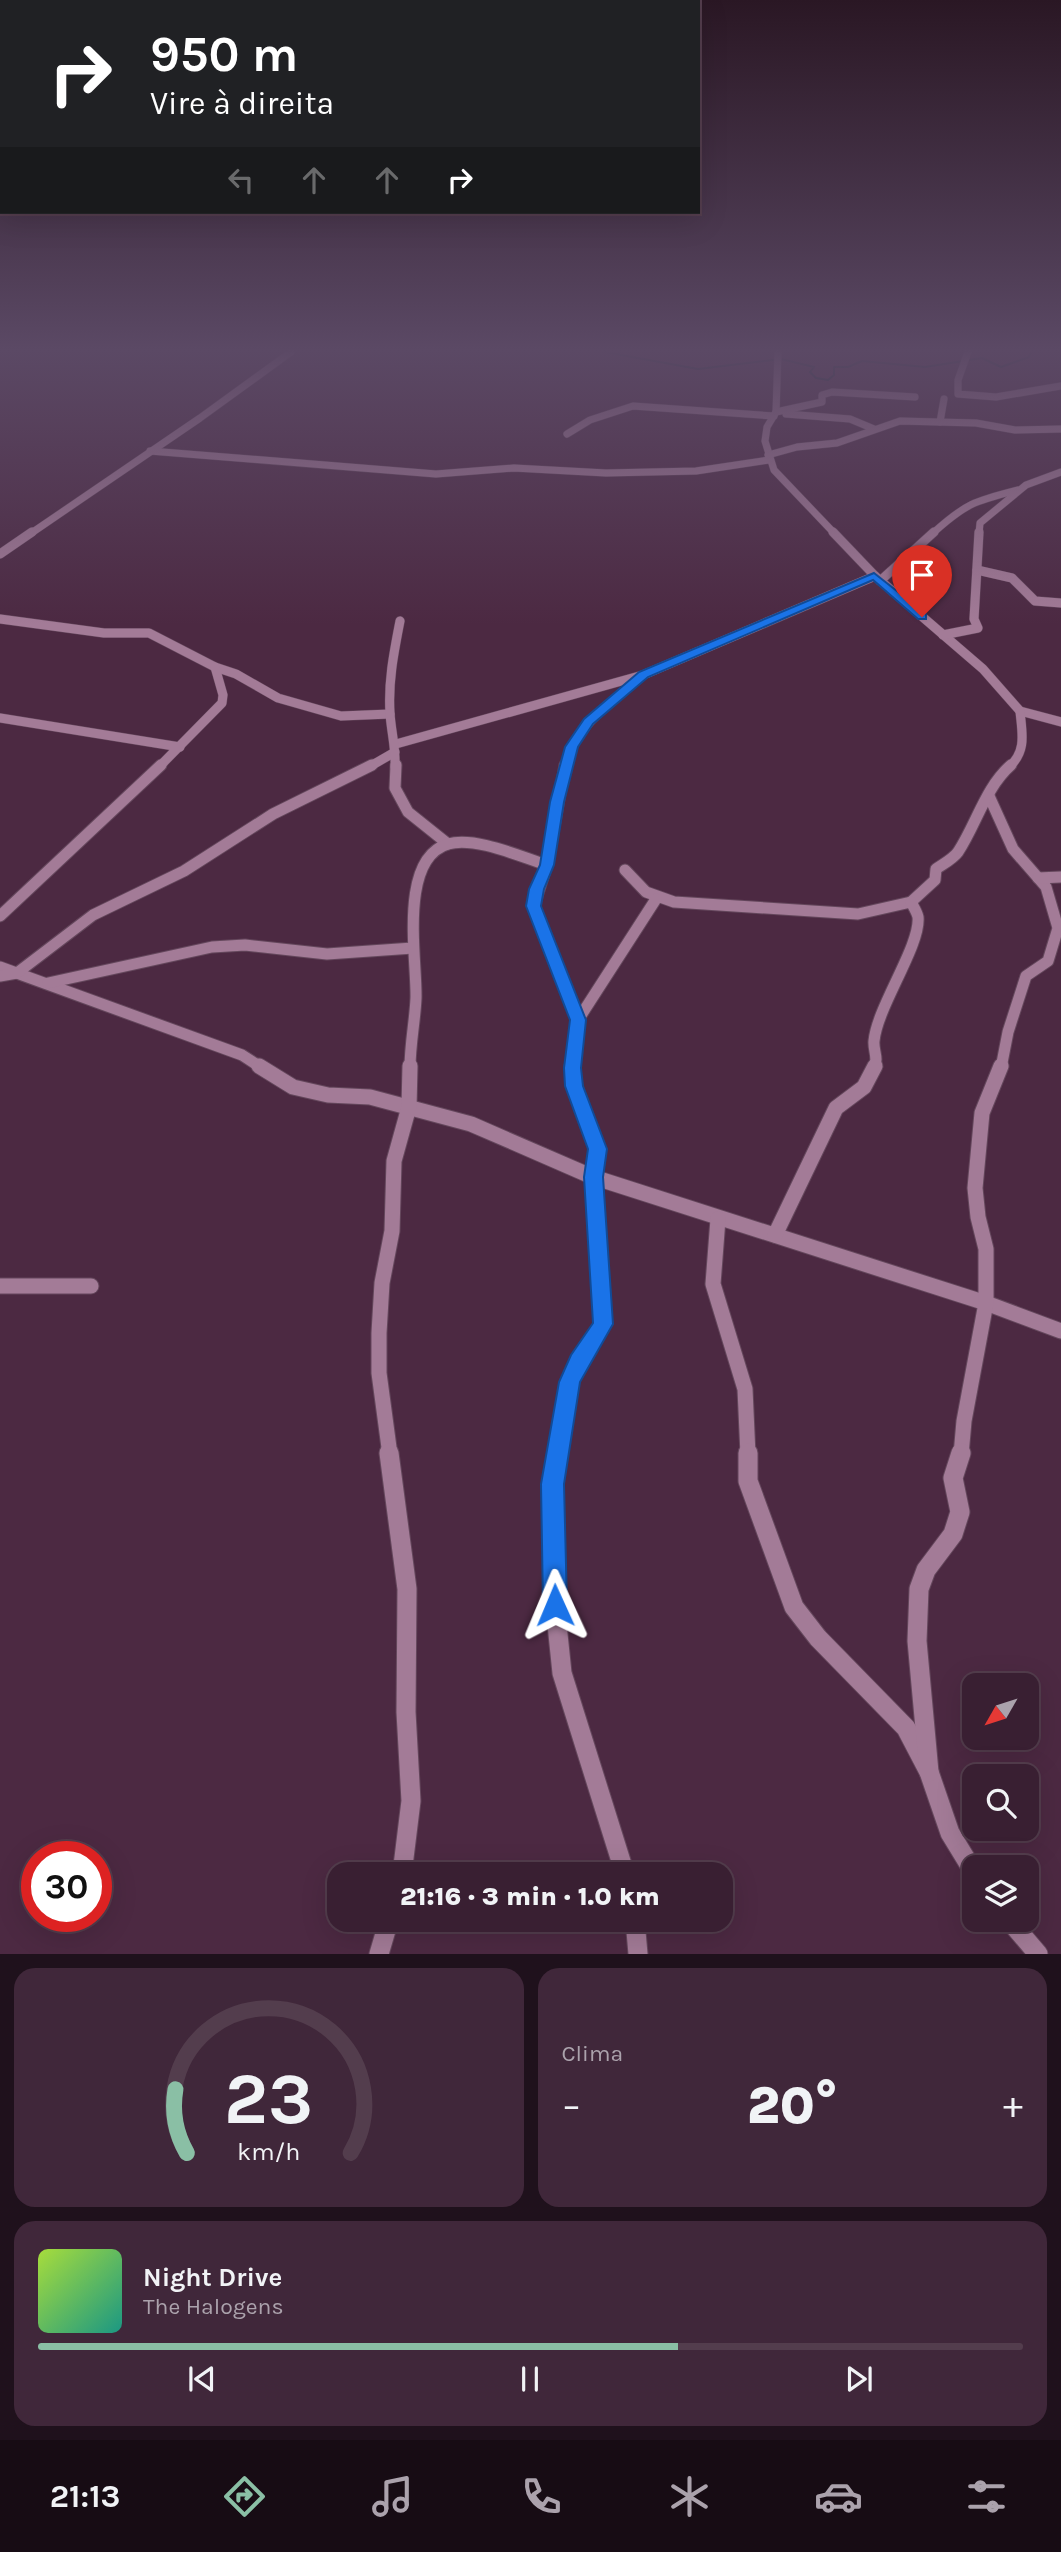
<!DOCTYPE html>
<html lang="pt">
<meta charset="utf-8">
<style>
body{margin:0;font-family:Karla,sans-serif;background:#40273a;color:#f1f3f6;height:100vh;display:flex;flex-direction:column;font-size:26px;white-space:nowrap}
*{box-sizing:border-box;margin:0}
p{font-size:23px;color:#aba2ac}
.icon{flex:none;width:38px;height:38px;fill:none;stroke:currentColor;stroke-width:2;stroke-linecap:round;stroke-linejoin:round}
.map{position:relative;height:1954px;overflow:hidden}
.panel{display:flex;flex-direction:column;gap:14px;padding:14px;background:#1f111c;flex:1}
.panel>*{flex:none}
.banner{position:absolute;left:0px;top:0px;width:700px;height:214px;box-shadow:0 7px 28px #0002,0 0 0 2px #533d4d;background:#202124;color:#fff;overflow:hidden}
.needle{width:46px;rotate:231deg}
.controls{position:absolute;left:962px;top:1673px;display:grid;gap:14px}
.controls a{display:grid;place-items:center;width:77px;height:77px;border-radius:14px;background:#391f32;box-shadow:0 7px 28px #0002,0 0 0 2px #533d4d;font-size:35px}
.speed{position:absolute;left:21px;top:1841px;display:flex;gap:14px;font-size:35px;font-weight:700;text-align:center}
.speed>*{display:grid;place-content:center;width:91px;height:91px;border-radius:50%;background:#391f32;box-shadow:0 7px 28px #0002,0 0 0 2px #533d4d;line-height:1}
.speed .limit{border:10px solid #d22;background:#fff;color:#111}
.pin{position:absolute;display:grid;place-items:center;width:60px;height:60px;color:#fff;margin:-72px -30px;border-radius:50% 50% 50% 0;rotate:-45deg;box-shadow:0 0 7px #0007}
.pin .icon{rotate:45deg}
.me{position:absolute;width:77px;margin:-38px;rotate:359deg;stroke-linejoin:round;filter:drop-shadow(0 0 5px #0008)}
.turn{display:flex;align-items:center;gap:24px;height:147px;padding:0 35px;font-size:32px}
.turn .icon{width:91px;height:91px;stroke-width:2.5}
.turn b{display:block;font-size:49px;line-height:60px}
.lanes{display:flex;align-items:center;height:66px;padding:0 35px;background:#0003;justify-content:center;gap:35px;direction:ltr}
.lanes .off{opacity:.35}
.big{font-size:52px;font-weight:800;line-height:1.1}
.panel .card{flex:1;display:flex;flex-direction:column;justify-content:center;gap:10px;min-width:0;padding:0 24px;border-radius:21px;background:#40273a}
.panel .dial{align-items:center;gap:0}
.dial svg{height:182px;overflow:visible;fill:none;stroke:#533d4d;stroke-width:7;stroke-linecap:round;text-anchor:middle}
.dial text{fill:#f1f3f6;stroke:none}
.song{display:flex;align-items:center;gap:21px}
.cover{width:84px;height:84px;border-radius:10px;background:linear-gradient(135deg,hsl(80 70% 55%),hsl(170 70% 35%))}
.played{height:7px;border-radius:4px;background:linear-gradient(90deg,#8abfa5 65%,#533d4d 65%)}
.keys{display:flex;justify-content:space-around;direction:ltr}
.heat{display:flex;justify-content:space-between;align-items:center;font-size:38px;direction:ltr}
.panel .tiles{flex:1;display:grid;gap:14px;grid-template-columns:1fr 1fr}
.card:last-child{grid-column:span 2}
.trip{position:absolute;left:327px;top:1862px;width:406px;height:70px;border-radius:21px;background:#391f32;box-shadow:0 7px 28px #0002,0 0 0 2px #533d4d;font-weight:800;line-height:70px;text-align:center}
.tab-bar{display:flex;height:112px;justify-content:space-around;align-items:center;background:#170c14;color:#aba2ac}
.tab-bar .icon{width:49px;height:49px}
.tab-bar .selected{color:#8abfa5}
.tab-bar b{font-size:32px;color:#f1f3f6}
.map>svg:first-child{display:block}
</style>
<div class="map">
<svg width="1061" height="1954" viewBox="0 0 1061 1954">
<rect width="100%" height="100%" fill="#4c2942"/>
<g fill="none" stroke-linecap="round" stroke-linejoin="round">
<polyline stroke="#04252d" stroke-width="2" points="605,352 698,369 781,359 814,367 810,372 816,378 828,380 834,375 834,367 848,367 862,361 925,367 982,358 1001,367 1029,357 1031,352"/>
<defs>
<g id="street-far4">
<polyline points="778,352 776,412 767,427 765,441 774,470 835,534"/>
<polyline points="968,352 958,380 958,394 996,397 1061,386"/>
<polyline points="776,412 822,402 822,395 832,392 915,397"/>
<polyline points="786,414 850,419 874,429"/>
<polyline points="940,422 944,399"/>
<polyline points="567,434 590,420 633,406 774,416"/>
<polyline points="150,451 436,474 514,468 606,473 696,471 769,460"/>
<polyline points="768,455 797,447 837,443 900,421 976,423 1015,430 1061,429"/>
<polyline points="30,534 200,418 291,352"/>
<path d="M 932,534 C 966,503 975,501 1018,490"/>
<polyline points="979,534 980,523 1026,485 1061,472"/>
</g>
<g id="street-far3">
<polyline points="833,532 875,576 983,669 1020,711 1061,722"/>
<polyline points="0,554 32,532"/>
<polyline points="977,570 1012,578 1035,601 1061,603"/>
<polyline points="880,581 934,532"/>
<polyline points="0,619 104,633 149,633 215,667 236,674 278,698 341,716 390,714"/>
<polyline points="943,635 978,628 974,619 979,532"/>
<polyline points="0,718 180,747"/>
<polyline points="396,744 643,675 875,576"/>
<polyline points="159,767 222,703 223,695 215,667"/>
<polyline points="369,767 395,752"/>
<path d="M 395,767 C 396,748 391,731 390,713 C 388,681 394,652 400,621"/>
<path d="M 565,767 C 577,723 611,703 643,675"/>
<path d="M 1009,767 C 1027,751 1022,733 1020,711"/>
</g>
<g id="street-far2">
<polyline points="396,765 395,788 408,812 448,844"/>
<polyline points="565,765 548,861 534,906 578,1020 572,1068"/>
<polyline points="989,796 1013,849 1046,887 1058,928 1048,961 1026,976 1008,1032 1001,1068"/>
<path d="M 625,870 L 646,892 L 674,902 L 858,914 L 911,902 L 935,880 L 936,869 C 943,864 953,859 958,852 C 977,823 985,788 1011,765"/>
<polyline points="1038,878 1061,877"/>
<polyline points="0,916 161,765"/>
<polyline points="0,967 242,1055 262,1068"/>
<polyline points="0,976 17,973 93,915 184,871 273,814 372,765"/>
<polyline points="48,983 212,947 245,945 327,954 413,948"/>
<polyline points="578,1020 656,899"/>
<path d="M 410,1068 C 410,1044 415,1021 416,998 C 417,959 398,859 448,844 C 475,836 521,857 547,865"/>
<path d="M 874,1068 C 879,1058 873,1051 874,1041 C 877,1007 921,945 918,917 C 917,912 913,906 911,902"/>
</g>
<g id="street-far1">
<polyline points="259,1066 293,1087 328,1095 370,1097 471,1124 593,1177 986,1303 1061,1331"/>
<polyline points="718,1219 713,1284 745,1389 748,1455"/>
<polyline points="775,1235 836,1108 864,1087 875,1066"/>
<polyline points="0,1286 91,1286"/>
<polyline points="390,1455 379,1373 379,1333 382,1283 392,1231 394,1161 409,1107 410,1066"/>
<polyline points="557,1455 570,1382 603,1324 593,1177 597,1149 574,1085 572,1066"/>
<polyline points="961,1455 964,1421 986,1303 986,1249 978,1217 975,1188 982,1113 1001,1066"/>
</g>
<g id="street">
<polyline points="389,1453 407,1589 406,1712 411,1801 402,1874"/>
<polyline points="557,1453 552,1484 555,1605 562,1673 625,1874"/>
<polyline points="748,1453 748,1481 794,1607 818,1638 906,1728 929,1772 950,1833 975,1874"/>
<polyline points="929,1772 917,1641 919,1589 926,1570 953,1534 960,1512 953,1478 961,1453"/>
<polyline points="635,1920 638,1954"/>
<polyline points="1009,1920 1038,1954"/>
<polyline points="379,1954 389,1920"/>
</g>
</defs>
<use href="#street-far4" stroke="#64475c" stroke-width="8"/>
<use href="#street-far3" stroke="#64475c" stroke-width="10"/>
<use href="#street-far2" stroke="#64475c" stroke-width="13"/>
<use href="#street-far1" stroke="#64475c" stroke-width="17"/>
<use href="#street" stroke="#64475c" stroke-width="21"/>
<use href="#street-far4" stroke="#a37b97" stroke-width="7"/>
<use href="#street-far3" stroke="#a37b97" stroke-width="9"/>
<use href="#street-far2" stroke="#a37b97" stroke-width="11"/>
<use href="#street-far1" stroke="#a37b97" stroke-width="15"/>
<use href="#street" stroke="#a37b97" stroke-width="19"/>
</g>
<linearGradient id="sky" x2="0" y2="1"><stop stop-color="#2a1724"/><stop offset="0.56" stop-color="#5b4965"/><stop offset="1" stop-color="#5b4965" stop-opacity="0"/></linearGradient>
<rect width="1061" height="625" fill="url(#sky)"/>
<polygon fill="#1a73e8" stroke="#114b97" stroke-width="2" points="874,573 926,614 926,619 918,619 873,580 648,677 593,724 578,747 564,802 554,865 544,889 541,906 586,1020 581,1068 583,1086 607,1149 603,1177 613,1324 580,1382 564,1484 567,1605 563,1613 555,1616 546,1613 543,1605 541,1484 559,1382 571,1355 593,1323 584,1177 588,1149 565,1086 564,1068 570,1020 526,906 529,889 540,865 550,802 565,747 584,719 639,672"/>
</svg>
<div class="controls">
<a><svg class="needle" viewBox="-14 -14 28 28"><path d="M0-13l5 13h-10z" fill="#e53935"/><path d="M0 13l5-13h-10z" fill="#aba2ac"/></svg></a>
<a><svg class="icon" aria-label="search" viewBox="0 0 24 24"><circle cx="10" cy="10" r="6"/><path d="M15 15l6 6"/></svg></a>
<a><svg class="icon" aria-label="layers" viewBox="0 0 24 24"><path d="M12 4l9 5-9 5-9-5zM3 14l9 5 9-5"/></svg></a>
</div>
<div class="speed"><div class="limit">30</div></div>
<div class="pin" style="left:922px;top:617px;background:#d93025"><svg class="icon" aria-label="arrive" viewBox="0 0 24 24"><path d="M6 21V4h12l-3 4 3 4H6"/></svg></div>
<svg class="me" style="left:555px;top:1605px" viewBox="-20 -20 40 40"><path d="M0-17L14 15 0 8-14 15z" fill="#1a73e8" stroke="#fff" stroke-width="4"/></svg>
<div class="trip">21:16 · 3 min · 1.0 km</div>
<div class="banner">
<div class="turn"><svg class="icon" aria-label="right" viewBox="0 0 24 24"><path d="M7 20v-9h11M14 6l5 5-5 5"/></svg><div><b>950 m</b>Vire à direita</div></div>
<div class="lanes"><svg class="icon off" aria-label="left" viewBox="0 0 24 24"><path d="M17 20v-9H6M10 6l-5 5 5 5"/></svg><svg class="icon off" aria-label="ahead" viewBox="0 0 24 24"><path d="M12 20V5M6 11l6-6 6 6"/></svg><svg class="icon off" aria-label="ahead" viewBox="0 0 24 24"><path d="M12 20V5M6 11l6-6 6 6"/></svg><svg class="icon" aria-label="right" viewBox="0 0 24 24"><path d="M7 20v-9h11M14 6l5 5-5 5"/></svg></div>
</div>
</div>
<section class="panel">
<div class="tiles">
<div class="card dial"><svg viewBox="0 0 100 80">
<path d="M14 69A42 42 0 1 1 86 69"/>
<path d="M14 69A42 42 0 0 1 9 41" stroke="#8abfa5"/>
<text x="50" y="56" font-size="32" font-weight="700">23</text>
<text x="50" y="72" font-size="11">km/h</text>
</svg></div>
<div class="card"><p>Clima</p>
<div class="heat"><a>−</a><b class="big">20°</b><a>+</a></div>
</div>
<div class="card">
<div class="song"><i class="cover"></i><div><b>Night Drive</b><p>The Halogens</p></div></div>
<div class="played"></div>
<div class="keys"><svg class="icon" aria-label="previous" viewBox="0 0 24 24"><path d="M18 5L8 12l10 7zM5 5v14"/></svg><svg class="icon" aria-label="pause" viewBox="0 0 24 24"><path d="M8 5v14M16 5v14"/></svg><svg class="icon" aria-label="next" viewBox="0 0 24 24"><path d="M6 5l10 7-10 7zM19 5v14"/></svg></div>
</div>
</div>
</section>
<nav class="tab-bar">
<b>21:13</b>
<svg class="icon selected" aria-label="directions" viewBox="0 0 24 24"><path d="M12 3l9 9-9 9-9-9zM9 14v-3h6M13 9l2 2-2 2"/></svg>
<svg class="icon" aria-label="music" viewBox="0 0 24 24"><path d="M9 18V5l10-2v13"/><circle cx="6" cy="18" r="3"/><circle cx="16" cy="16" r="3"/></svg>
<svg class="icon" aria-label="phone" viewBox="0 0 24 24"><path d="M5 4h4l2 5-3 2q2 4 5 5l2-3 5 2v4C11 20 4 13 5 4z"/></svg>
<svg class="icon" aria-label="climate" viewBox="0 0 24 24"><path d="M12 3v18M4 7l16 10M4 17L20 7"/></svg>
<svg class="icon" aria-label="car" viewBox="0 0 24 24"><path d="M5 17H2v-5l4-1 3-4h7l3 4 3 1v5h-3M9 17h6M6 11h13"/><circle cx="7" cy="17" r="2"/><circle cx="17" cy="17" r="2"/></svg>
<svg class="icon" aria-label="filters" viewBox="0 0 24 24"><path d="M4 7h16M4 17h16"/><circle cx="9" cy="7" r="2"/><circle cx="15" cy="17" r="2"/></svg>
</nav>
